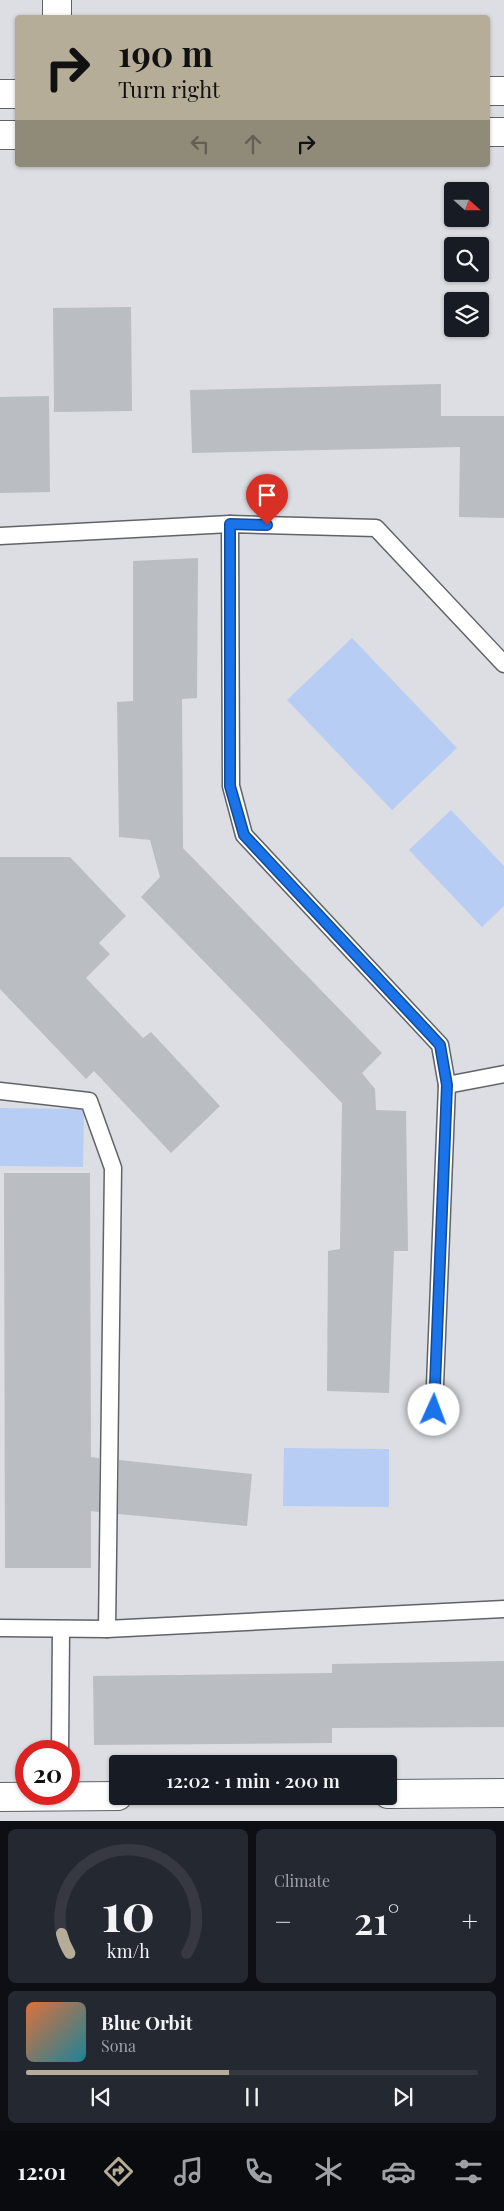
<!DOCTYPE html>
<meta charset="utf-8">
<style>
body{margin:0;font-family:"Playfair Display",serif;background:#242831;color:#f1f3f6;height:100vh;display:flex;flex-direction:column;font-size:19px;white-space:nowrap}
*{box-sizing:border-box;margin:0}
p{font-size:16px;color:#9ea1a6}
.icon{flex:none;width:28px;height:28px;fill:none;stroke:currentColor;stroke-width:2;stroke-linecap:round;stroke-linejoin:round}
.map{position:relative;height:1821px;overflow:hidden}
.panel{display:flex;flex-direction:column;gap:8px;padding:8px;background:#0d0f14;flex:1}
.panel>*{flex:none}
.guide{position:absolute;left:15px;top:15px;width:475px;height:152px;border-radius:5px;box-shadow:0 1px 4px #0004;background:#b5ad98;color:#111;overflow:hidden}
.needle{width:32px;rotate:111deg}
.tools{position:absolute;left:444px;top:182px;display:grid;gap:10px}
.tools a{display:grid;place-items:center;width:45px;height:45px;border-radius:5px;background:#171b24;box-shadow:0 1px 4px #0004;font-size:25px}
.speed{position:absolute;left:15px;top:1740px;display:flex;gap:10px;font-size:25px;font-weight:700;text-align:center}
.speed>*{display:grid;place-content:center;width:65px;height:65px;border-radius:50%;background:#171b24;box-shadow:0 1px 4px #0004;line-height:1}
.speed .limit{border:8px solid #d22;background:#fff;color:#111}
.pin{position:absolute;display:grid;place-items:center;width:42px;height:42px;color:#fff;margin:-51px -21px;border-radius:50% 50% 50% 0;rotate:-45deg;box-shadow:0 0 5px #0007}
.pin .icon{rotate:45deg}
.me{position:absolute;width:55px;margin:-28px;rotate:2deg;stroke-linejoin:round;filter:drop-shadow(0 0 4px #0008)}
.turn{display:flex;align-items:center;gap:18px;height:105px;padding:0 20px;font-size:22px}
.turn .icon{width:65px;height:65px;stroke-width:2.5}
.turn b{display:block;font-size:35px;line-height:42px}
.lanes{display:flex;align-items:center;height:48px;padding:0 20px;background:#0003;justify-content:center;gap:25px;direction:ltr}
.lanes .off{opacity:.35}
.big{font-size:38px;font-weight:600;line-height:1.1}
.panel .widget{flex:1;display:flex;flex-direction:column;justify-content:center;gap:8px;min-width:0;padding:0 18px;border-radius:8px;background:#242831}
.panel .dial{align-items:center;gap:0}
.dial svg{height:130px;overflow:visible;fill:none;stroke:#363941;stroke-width:7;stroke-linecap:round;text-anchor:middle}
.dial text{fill:#f1f3f6;stroke:none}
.song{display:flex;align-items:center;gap:15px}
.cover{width:60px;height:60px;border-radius:8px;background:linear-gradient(135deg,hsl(20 70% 55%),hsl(190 70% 35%))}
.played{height:5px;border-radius:2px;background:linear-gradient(90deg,#b5ad98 45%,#363941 45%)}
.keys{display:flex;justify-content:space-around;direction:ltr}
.heat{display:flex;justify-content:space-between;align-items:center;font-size:28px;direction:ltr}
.panel .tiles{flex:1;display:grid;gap:8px;grid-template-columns:1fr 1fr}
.widget:last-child{grid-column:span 2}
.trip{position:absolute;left:109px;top:1755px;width:288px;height:50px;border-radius:5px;background:#171b24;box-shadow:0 1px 4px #0004;font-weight:600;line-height:50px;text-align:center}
.tabs{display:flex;height:80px;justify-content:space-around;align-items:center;background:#090b0e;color:#9ea1a6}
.tabs .icon{width:35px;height:35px}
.tabs .on{color:#b5ad98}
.tabs b{font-size:22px;color:#f1f3f6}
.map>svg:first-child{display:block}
</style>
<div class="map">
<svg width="504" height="1821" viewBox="0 0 504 1821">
<rect width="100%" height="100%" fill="#dcdee3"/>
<g fill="#b8cdf4">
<polygon points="352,638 457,748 392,810 287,700"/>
<polygon points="451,810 504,866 504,906 482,927 409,850"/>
<polygon points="0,1108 84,1109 83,1167 0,1166"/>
<polygon points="284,1448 389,1449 389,1507 283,1506"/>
</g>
<g fill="#babdc1">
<polygon points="131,307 132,411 54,412 53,308"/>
<polygon points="441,384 441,416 504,416 504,518 459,517 460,447 192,453 190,390"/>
<polygon points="49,396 50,492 0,493 0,397"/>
<polygon points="198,558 197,698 182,699 183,848 382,1053 362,1073 375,1089 376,1110 406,1111 408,1251 394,1251 389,1393 327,1391 328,1251 340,1249 342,1103 141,897 160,877 150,840 119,837 117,702 133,701 133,561"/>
<polygon points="0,857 70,857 126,916 99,943 110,954 86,978 143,1038 151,1032 220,1106 171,1153 94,1071 86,1079 0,989"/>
<polygon points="4,1173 90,1173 91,1457 99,1458 99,1512 91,1511 91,1568 5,1568"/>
<polygon points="119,1460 252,1474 247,1526 118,1514"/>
<polygon points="504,1661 504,1727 332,1728 332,1743 94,1745 93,1676 332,1673 332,1664"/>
</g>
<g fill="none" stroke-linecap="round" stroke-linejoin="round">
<defs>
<g id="lane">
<polyline points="0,536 230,524"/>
<polyline points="447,1085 504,1074"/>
<polyline points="0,1091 89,1101 113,1168 107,1629"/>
<polyline points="434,1410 447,1085 440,1045 244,835 231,786 230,524 376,528 504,664"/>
<polyline points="0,1628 107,1629 504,1609"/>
<polyline points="60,1751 61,1629"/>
</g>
<g id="street">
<polyline points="57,18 57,0"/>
<polyline points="388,1794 504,1793"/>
<polyline points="0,1797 118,1796"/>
</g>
<g id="secondary">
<polyline points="488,91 504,91"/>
<polyline points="0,94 18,94"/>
<polyline points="488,132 504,132"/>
<polyline points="0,135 18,135"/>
</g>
</defs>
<use href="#lane" stroke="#616367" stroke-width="19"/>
<use href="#street" stroke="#616367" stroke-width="30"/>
<use href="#secondary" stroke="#616367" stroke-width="30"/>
<use href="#lane" stroke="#fff" stroke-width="16"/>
<use href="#street" stroke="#fff" stroke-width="28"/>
<use href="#secondary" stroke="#fff" stroke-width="28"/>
</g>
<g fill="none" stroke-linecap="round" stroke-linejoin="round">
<defs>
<polyline id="route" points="267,525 230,524 230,786 244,835 440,1045 447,1085 434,1410"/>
</defs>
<use href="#route" stroke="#114b97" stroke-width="12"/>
<use href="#route" stroke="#1a73e8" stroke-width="9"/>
</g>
</svg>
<div class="tools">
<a><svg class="needle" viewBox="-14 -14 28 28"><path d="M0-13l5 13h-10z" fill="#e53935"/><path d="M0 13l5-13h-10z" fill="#9ea1a6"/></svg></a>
<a><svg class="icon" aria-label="search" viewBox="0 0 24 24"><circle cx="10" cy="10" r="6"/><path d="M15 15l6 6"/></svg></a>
<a><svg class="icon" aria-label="layers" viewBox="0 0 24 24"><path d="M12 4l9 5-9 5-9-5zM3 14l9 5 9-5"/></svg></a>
</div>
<div class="speed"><div class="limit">20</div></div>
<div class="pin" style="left:267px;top:525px;background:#d93025"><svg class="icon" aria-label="arrive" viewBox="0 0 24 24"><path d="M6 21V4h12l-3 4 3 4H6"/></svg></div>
<svg class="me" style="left:434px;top:1410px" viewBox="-20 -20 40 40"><circle r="19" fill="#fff"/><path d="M0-13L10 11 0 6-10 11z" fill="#1a73e8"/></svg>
<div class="trip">12:02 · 1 min · 200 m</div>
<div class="guide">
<div class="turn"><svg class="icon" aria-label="right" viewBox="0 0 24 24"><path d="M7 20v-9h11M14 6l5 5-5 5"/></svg><div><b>190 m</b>Turn right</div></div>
<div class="lanes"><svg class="icon off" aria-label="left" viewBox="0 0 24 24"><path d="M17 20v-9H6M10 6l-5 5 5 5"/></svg><svg class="icon off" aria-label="ahead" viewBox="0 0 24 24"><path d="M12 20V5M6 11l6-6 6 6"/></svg><svg class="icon" aria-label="right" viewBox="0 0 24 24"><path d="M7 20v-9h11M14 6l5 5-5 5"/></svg></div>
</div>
</div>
<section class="panel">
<div class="tiles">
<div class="widget dial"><svg viewBox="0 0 100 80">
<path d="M14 69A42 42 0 1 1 86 69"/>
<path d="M14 69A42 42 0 0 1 9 57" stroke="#b5ad98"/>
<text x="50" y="56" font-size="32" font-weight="700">10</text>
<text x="50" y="72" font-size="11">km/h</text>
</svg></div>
<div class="widget"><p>Climate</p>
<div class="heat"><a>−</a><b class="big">21°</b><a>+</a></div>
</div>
<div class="widget">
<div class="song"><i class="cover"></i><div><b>Blue Orbit</b><p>Sona</p></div></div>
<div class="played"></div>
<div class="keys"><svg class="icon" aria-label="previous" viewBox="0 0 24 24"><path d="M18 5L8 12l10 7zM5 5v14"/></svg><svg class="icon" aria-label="pause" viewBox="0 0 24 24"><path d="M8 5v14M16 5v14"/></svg><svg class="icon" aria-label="next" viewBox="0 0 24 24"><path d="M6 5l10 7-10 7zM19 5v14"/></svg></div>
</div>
</div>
</section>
<nav class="tabs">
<b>12:01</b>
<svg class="icon on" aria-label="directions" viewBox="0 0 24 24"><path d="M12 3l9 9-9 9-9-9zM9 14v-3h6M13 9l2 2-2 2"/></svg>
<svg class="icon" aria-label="music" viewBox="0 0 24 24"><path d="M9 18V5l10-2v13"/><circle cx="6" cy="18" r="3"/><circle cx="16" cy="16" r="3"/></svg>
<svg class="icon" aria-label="phone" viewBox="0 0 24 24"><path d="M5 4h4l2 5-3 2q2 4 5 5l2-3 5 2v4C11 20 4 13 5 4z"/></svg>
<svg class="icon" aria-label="climate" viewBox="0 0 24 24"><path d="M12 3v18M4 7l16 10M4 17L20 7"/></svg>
<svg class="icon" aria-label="car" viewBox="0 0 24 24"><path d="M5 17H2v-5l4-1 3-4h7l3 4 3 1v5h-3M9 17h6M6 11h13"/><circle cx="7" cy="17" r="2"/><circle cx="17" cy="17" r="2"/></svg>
<svg class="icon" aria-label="filters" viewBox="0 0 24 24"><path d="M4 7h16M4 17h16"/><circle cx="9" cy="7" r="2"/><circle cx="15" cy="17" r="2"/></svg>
</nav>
